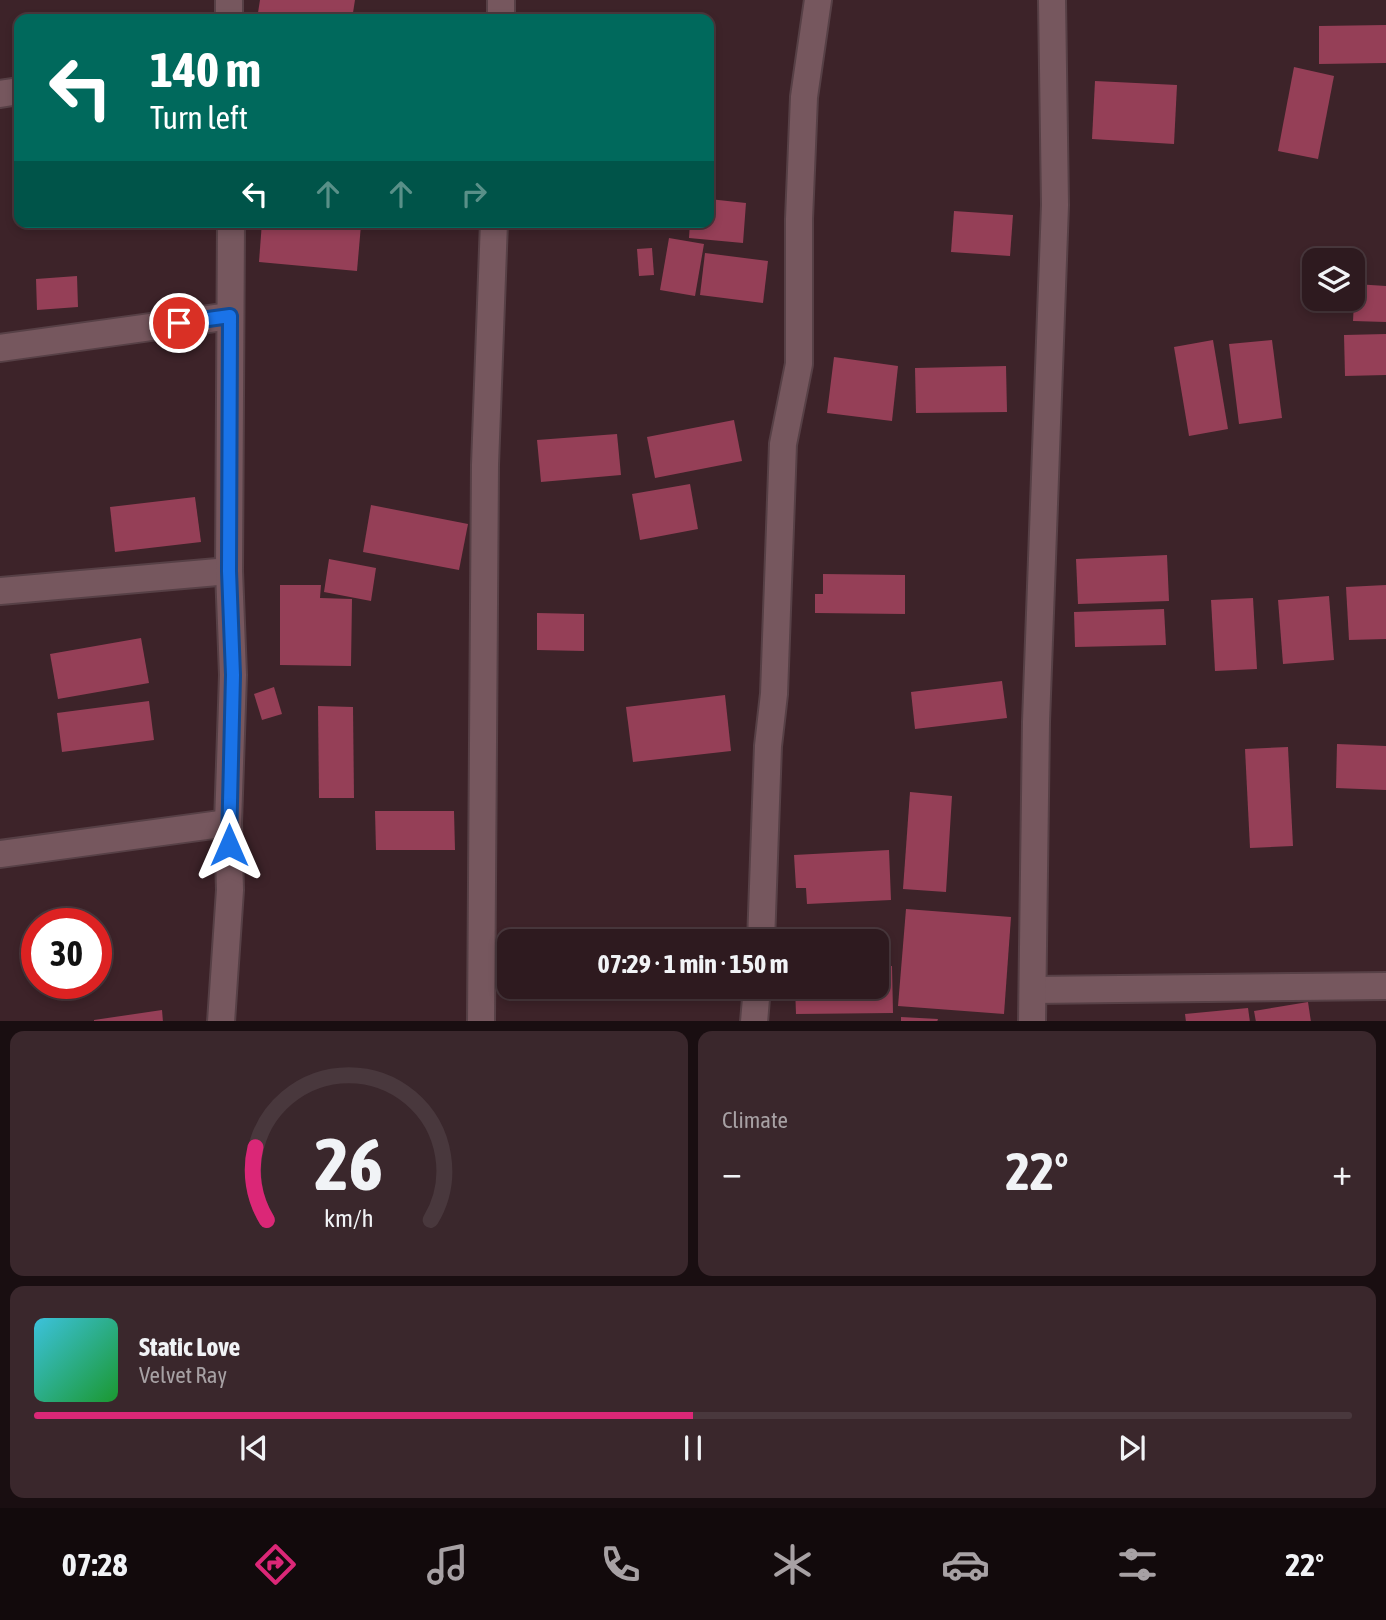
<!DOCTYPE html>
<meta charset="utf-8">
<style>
body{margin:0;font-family:"Asap Condensed",sans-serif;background:#3a272c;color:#f1f3f6;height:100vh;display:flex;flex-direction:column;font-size:26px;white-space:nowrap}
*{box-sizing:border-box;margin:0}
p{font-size:23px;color:#a7a1a4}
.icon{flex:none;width:38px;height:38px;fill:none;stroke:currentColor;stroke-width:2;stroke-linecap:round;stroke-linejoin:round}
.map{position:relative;height:1021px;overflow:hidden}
.drawer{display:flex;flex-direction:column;gap:10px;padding:10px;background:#190e11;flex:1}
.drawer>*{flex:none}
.banner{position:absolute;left:14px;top:14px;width:700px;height:214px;border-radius:14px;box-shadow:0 4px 10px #0003,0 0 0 2px #49383d;background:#00695c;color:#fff;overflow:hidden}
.fabs{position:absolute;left:1302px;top:248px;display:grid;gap:14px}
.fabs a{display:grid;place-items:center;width:63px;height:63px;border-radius:14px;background:#2e1a1f;box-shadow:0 4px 10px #0003,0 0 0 2px #49383d;font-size:35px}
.speed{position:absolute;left:21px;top:908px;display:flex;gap:14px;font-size:35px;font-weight:700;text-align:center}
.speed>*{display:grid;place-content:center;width:91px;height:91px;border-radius:50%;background:#2e1a1f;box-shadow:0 4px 10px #0003,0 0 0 2px #49383d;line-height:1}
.speed .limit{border:10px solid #d22;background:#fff;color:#111}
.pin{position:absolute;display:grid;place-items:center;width:60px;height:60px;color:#fff;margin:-30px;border:4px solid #fff;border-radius:50%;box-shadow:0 2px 7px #0007}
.me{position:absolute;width:77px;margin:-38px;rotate:0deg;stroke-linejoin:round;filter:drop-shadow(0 0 5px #0008)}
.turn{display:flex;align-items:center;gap:24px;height:147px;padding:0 21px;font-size:32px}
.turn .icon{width:91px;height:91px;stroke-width:2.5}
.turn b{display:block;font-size:49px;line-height:60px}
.lanes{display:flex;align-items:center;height:66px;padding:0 21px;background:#0003;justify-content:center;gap:35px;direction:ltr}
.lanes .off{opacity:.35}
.big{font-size:52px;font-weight:700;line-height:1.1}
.drawer .tile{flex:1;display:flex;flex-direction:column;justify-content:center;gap:10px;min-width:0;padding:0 24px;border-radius:14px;background:#3a272c}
.drawer .dial{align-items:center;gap:0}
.dial svg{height:182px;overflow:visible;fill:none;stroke:#49383d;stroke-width:7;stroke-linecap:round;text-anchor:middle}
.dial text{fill:#f1f3f6;stroke:none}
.song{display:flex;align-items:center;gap:21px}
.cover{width:84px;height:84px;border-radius:10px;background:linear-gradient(135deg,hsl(190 70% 55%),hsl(130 70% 35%))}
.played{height:7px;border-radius:4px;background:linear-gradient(90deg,#db2777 50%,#49383d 50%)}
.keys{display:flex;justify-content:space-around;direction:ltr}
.heat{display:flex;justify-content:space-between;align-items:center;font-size:38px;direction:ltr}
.drawer .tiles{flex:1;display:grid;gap:10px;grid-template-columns:1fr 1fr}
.tile:last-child{grid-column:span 2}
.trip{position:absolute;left:497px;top:929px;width:392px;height:70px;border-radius:14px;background:#2e1a1f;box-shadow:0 4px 10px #0003,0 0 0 2px #49383d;font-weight:700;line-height:70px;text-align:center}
.tab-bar{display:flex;height:112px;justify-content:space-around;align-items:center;background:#120a0c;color:#a7a1a4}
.tab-bar .icon{width:49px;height:49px}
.tab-bar .on{color:#db2777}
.tab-bar b{font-size:32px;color:#f1f3f6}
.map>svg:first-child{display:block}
</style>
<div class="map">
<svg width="1386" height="1022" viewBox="0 0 1386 1022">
<rect width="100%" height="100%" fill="#3d2329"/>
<g fill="#953f57">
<polygon points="260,0 355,0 352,19 257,19"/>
<polygon points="1386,25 1386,63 1319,64 1319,26"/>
<polygon points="1294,67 1334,76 1318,159 1278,151"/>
<polygon points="1095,81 1177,85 1174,144 1092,139"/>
<polygon points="709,199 746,203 743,243 689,238 690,222 709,222"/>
<polygon points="954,211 1013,215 1010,256 951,252"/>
<polygon points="262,222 336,222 361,225 357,271 259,262"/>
<polygon points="669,238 704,244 695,296 660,290"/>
<polygon points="652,248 654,275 639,276 637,249"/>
<polygon points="705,253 768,261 763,303 700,295"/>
<polygon points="77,276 78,307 37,310 36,279"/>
<polygon points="1355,284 1386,286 1386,322 1353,321"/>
<polygon points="1386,334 1386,375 1345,376 1344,335"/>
<polygon points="1213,340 1228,429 1189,436 1174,347"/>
<polygon points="1272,340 1282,418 1239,424 1229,344"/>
<polygon points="834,357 898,366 892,421 827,413"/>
<polygon points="1006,366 1007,412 916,413 915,368"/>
<polygon points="734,420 742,461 655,478 647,437"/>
<polygon points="617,434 621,475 541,482 537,440"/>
<polygon points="690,484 698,529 640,540 632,494"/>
<polygon points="195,497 201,542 115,552 110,507"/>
<polygon points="371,505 468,524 459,570 363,552"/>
<polygon points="1167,555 1169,601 1078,604 1076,559"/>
<polygon points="329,559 376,568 371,601 324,592"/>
<polygon points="823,574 905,575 905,614 815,613 815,594 823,594"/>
<polygon points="280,585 321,585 320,598 352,599 351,666 280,665"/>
<polygon points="1386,585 1386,639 1349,640 1346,587"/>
<polygon points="1329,596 1334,660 1283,664 1278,600"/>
<polygon points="1253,598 1257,669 1215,671 1211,600"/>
<polygon points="1164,609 1166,645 1075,647 1074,612"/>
<polygon points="537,613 584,614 584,651 537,650"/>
<polygon points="141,638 149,683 58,699 50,654"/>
<polygon points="1002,681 1007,718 915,729 911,692"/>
<polygon points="274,687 282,714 262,720 254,694"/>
<polygon points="725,695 731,751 633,762 626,707"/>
<polygon points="149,701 154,740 62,752 57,713"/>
<polygon points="318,706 353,707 354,798 319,798"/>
<polygon points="1337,744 1386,746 1386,790 1336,788"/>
<polygon points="1288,747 1293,846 1250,848 1245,749"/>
<polygon points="910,792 952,796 946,892 903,889"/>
<polygon points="375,811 454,811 455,850 376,850"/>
<polygon points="889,850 891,900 807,904 806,888 796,888 794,855"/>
<polygon points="906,909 1011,917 1004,1014 898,1006"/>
<polygon points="892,966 893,1013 796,1014 795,987 877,987 877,967"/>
<polygon points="1308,1002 1311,1022 1256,1022 1254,1011"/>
<polygon points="1248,1008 1250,1022 1186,1022 1185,1014"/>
<polygon points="162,1010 163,1022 94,1022 94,1020"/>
<polygon points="901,1017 938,1019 937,1022 901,1022"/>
</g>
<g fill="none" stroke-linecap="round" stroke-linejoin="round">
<defs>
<g id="street">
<polyline points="229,19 229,0"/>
<polyline points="501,19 501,0"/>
<polyline points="0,94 19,91"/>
<polyline points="0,348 230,316"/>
<polyline points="0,591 229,571"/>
<polyline points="0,854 228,823"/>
<polyline points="761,942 768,746 774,694 783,444 799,364 799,219 804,97 818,0"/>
<polyline points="1033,990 1386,986"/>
<polyline points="221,1022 230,890 228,823 233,675 229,571 231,222"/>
<polyline points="481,1022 485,465 494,222"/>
<polyline points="754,1022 757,987"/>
<polyline points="1032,1022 1036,722 1055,205 1052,0"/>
</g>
</defs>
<use href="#street" stroke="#574046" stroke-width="30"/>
<use href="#street" stroke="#76575e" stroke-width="26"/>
</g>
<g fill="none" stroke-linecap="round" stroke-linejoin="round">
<defs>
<polyline id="route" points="179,323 230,316 229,571 233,675 229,845"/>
</defs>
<use href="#route" stroke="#114b97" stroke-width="18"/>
<use href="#route" stroke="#1a73e8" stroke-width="12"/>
</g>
</svg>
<div class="fabs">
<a><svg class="icon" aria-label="layers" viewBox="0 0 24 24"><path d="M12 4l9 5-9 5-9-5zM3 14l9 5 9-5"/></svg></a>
</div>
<div class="speed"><div class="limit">30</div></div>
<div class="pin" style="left:179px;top:323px;background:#d93025"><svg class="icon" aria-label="arrive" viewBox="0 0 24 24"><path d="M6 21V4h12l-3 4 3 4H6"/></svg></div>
<svg class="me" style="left:229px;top:845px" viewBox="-20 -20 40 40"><path d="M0-17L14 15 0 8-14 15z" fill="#1a73e8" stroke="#fff" stroke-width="4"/></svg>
<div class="trip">07:29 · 1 min · 150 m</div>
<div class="banner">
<div class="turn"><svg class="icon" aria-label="left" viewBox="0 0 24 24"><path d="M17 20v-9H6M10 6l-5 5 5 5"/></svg><div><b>140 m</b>Turn left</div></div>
<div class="lanes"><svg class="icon" aria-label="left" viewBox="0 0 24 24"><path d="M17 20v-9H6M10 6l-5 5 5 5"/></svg><svg class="icon off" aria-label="ahead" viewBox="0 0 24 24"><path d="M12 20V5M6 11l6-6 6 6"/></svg><svg class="icon off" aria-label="ahead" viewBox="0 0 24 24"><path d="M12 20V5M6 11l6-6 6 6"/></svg><svg class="icon off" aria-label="right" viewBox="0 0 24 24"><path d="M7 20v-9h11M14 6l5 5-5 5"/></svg></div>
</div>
</div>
<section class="drawer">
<div class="tiles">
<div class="tile dial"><svg viewBox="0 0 100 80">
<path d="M14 69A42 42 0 1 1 86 69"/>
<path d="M14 69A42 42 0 0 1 9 37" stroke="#db2777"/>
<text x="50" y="56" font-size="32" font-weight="700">26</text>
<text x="50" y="72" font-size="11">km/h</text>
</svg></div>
<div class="tile"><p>Climate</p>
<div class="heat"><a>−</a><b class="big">22°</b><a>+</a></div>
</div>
<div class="tile">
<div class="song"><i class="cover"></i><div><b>Static Love</b><p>Velvet Ray</p></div></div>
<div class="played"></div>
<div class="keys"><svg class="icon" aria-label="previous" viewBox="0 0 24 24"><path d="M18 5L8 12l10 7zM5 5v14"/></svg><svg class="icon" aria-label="pause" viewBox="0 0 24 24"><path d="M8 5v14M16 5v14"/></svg><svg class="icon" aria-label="next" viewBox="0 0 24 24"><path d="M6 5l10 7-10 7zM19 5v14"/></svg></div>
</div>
</div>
</section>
<nav class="tab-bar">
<b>07:28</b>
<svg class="icon on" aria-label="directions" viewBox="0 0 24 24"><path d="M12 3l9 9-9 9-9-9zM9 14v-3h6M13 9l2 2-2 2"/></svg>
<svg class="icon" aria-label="music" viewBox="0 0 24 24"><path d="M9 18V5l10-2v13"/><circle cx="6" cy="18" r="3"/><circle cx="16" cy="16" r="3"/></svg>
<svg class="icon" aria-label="phone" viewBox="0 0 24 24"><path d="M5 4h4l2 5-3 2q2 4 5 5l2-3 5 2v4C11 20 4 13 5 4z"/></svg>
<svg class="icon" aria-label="climate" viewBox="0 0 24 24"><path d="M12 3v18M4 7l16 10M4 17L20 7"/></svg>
<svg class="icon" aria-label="car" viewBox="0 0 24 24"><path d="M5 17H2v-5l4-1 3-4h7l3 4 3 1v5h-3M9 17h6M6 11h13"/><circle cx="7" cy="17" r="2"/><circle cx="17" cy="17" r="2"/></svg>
<svg class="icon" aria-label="filters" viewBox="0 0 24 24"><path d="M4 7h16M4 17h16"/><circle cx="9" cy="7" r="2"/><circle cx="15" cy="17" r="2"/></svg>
<b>22°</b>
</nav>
